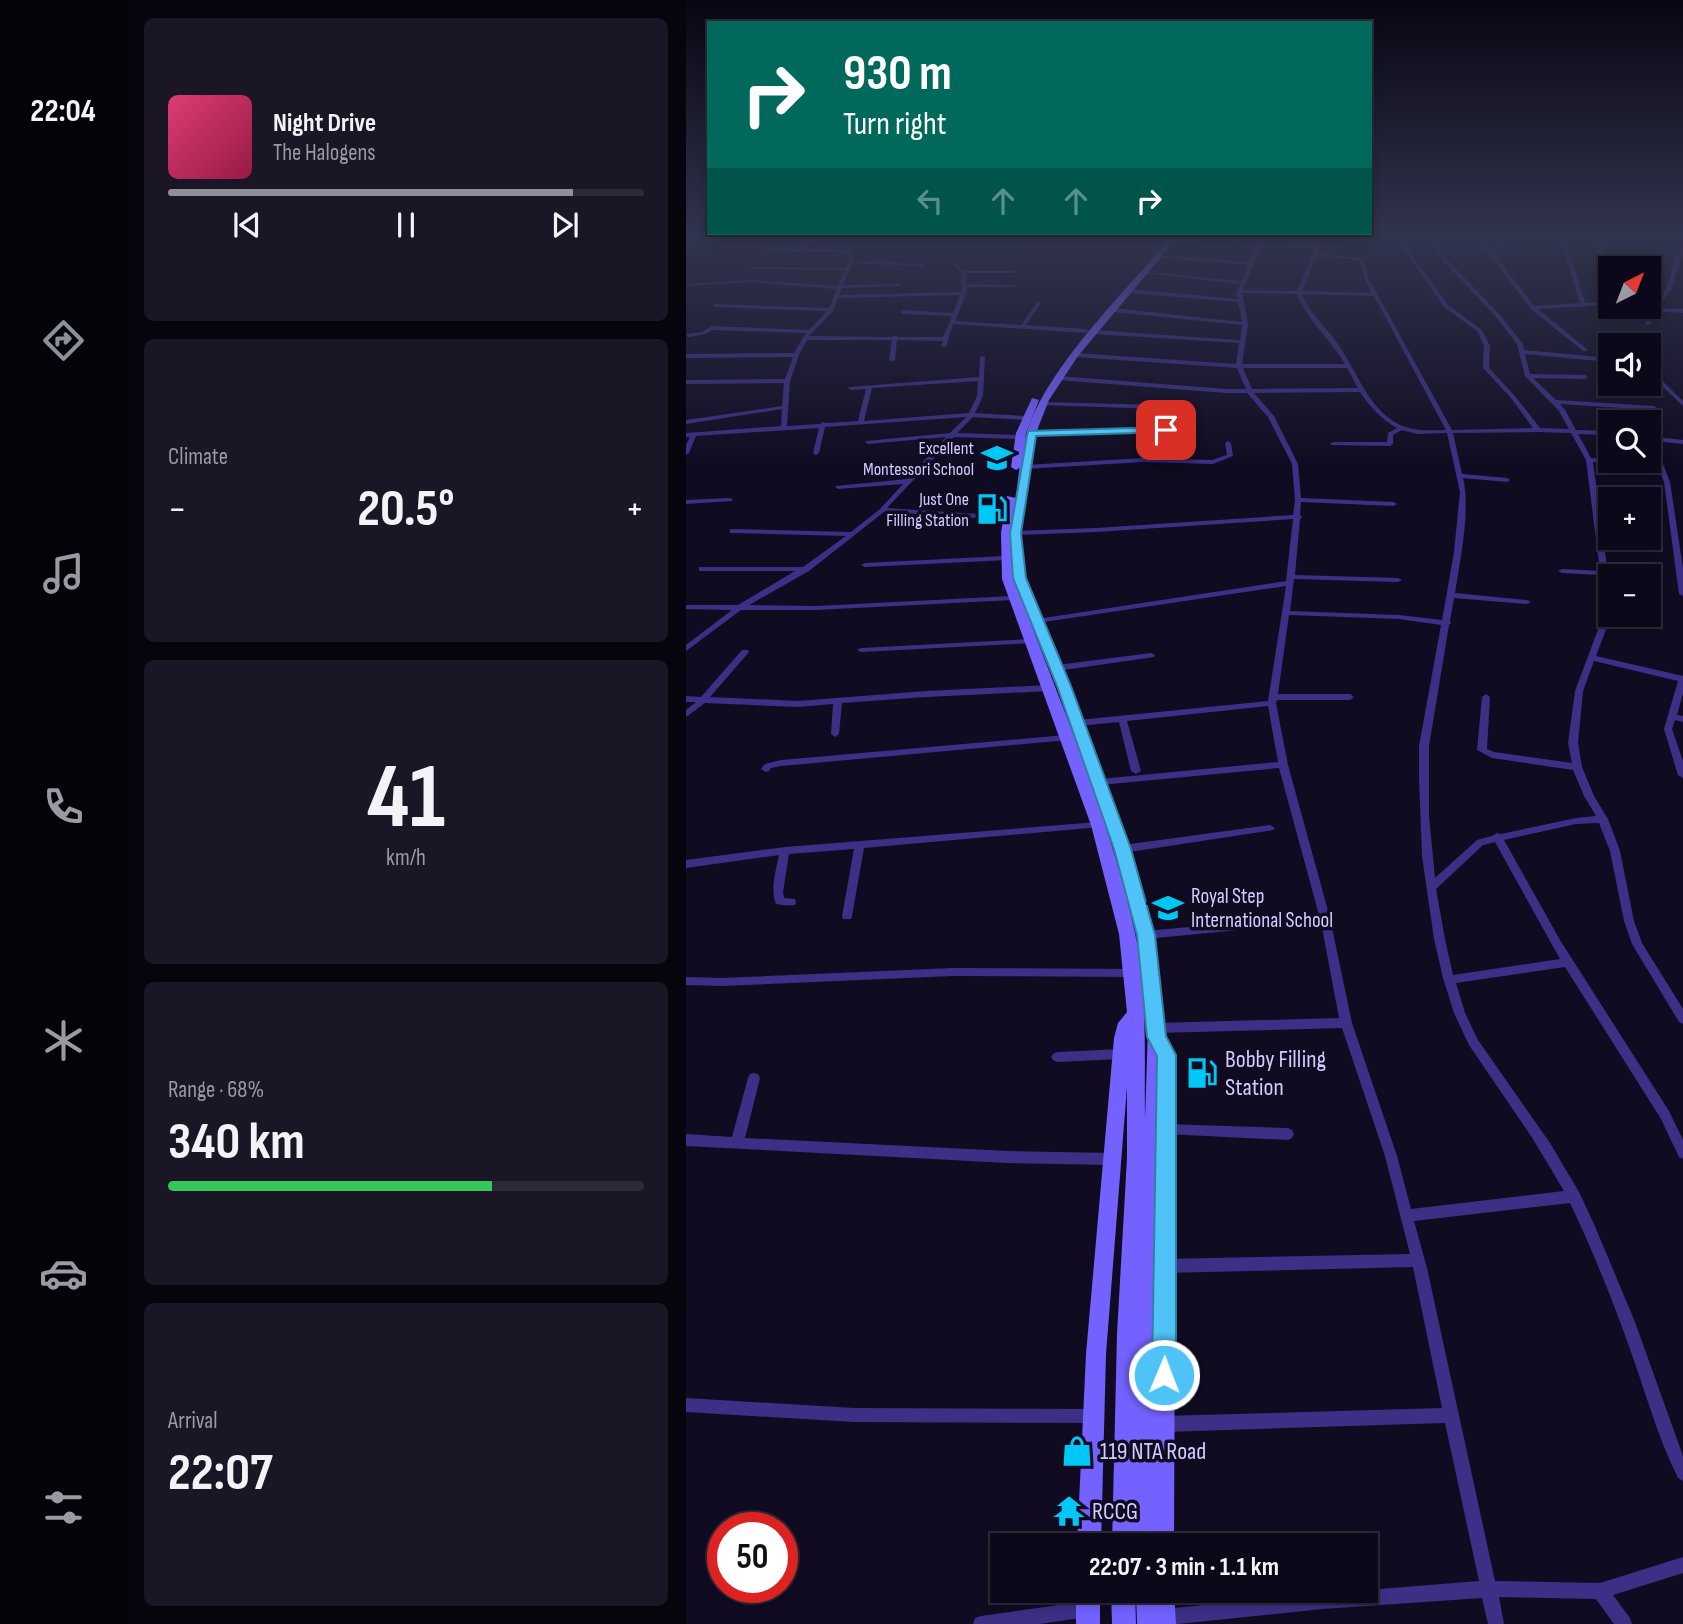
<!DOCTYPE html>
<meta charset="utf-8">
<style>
body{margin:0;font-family:"Sofia Sans Condensed",sans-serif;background:#1a1626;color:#f1f3f6;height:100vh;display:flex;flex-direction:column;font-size:26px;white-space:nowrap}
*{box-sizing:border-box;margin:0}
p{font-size:23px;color:#9a9aa2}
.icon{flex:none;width:38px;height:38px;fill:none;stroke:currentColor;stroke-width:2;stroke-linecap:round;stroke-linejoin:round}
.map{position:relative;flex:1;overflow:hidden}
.panel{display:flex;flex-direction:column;gap:18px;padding:18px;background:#07040e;width:560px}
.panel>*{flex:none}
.hud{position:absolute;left:21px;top:21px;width:665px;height:214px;border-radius:0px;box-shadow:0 4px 10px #0003,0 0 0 2px #2c2938;background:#00695c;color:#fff;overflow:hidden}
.needle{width:46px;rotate:42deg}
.buttons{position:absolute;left:912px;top:256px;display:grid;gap:14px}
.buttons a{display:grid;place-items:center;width:63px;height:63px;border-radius:0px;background:#0c0819;box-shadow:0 4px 10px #0003,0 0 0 2px #2c2938;font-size:35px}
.speed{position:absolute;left:21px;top:1512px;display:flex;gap:14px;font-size:35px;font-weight:700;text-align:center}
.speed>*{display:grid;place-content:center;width:91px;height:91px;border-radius:50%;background:#0c0819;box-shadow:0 4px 10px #0003,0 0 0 2px #2c2938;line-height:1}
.speed .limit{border:10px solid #d22;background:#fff;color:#111}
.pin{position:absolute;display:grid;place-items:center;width:60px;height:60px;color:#fff;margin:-30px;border-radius:14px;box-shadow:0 4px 10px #0006}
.me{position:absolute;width:77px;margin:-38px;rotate:1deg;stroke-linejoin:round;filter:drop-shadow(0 0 5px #0008)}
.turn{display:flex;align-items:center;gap:24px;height:147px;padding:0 21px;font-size:32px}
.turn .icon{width:91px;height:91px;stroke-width:2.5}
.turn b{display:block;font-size:49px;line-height:60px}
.lanes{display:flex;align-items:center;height:66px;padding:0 21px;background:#0003;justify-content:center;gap:35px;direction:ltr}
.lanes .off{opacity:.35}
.big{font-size:52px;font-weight:700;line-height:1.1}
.panel .tile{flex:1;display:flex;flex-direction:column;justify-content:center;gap:10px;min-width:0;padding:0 24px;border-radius:10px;background:#1a1626}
.panel .dial{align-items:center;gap:0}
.dial b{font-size:91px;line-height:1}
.song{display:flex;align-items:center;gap:21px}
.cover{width:84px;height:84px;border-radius:10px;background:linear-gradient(135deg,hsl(340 70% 55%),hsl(340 70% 35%))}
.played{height:7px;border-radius:4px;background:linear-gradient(90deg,#8c9099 85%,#2c2938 85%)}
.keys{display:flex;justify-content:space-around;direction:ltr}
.heat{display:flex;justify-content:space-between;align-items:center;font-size:38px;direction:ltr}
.charge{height:10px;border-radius:5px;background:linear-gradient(90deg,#34c759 68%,#2c2938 0)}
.trip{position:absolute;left:304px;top:1533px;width:388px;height:70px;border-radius:0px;background:#0c0819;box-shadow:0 4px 10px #0003,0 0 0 2px #2c2938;font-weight:700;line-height:70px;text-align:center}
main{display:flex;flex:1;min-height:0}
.dock{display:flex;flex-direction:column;width:126px;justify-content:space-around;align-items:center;background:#05030a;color:#9a9aa2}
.dock .icon{width:49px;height:49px}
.dock .selected{color:#8c9099}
.dock b{font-size:32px;color:#f1f3f6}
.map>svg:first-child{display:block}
</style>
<main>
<nav class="dock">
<b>22:04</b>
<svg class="icon selected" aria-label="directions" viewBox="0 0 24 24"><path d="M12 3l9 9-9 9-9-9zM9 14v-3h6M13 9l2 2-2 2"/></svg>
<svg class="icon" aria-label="music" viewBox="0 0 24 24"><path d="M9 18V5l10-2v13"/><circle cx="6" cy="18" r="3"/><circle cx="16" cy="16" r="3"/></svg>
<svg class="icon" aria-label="phone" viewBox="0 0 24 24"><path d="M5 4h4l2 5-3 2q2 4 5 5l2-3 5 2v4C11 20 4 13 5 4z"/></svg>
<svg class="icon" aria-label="climate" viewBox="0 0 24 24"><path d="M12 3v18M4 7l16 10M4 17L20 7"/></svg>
<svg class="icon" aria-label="car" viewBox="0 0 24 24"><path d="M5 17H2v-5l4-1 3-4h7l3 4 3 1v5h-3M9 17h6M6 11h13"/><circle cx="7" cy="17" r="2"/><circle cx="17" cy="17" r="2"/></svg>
<svg class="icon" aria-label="filters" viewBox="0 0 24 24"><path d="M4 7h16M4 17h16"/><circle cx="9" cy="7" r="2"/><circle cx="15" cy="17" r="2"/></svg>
</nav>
<section class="panel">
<div class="tile">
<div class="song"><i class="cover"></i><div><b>Night Drive</b><p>The Halogens</p></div></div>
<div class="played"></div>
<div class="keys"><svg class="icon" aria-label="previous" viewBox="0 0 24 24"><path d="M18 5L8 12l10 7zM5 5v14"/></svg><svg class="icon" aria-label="pause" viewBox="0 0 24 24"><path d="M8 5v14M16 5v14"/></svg><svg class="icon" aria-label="next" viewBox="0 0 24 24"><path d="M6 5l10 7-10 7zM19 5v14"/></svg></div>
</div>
<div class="tile"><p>Climate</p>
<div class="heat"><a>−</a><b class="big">20.5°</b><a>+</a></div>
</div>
<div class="tile dial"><b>41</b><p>km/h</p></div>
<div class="tile"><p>Range · 68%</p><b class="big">340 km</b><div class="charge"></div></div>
<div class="tile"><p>Arrival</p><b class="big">22:07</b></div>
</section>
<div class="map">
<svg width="997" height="1624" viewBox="0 0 997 1624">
<rect width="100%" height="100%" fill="#100b21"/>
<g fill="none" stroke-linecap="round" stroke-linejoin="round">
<g fill="#3b3085" fill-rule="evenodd">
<path d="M 124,239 L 128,239 L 119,249 L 160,250 L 167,254 L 167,261 L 237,264 L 239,265 L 235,270 L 233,269 L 234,266 L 166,263 L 157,285 L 213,284 L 215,285 L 213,286 L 156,288 L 153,295 L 275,292 L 275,272 L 266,263 L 268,262 L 278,271 L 329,271 L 331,272 L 329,273 L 280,273 L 280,284 L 328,285 L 330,286 L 328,287 L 280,287 L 280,292 L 282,293 L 280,294 L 269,321 L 335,325 L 352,301 L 355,303 L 340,325 L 400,329 L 403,331 L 400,333 L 267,324 L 260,347 L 255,346 L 257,341 L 211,340 L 209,360 L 206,362 L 203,360 L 206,340 L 121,340 L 113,355 L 104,381 L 101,426 L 134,424 L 137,422 L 140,423 L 172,421 L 180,389 L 165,390 L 162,388 L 163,387 L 293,377 L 294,357 L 299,356 L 297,396 L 289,413 L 339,416 L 342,418 L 339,420 L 287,417 L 271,433 L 334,435 L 337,437 L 334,439 L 268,437 L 201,508 L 322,516 L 326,518 L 322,520 L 198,512 L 123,571 L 63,605 L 130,606 L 327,596 L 331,598 L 327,600 L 130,610 L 55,610 L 0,651 L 0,645 L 46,610 L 0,609 L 0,605 L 52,605 L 109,571 L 13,571 L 13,567 L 117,567 L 160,536 L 47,533 L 44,533 L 44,529 L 165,532 L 194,509 L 217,484 L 152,489 L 149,487 L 150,486 L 221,479 L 260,437 L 182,444 L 179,442 L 180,441 L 264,433 L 280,417 L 139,427 L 133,453 L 130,455 L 127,453 L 133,428 L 10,436 L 3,453 L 0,455 L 0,445 L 4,437 L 0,437 L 0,433 L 95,426 L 96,409 L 0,424 L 0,420 L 96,406 L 98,383 L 0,384 L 0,380 L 99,379 L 107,357 L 0,358 L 0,354 L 108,353 L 120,333 L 27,330 L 19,334 L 3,337 L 1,336 L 1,334 L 16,332 L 26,326 L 123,330 L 141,311 L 30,307 L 28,306 L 28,304 L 143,308 L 151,289 L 64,282 L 0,286 L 0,284 L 64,280 L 152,286 L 159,270 L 65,269 L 63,268 L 65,267 L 160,268 L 164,258 L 163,255 L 159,252 L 82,251 L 80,250 L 82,249 L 114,249 ZM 274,295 L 267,313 L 217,310 L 214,312 L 217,314 L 266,316 L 257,337 L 212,337 L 209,335 L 206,337 L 123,336 L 147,311 L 152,298 ZM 292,381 L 291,396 L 283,413 L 178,421 L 186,388 Z"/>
<path d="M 571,239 L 575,239 L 575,243 L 631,245 L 634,239 L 717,242 L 762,305 L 796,330 L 804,346 L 803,368 L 829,396 L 854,428 L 883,429 L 873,411 L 839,376 L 831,344 L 811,318 L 755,259 L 742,239 L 746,239 L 759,257 L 815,316 L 837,344 L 838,350 L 924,358 L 924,362 L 839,354 L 844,374 L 899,375 L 902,377 L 899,379 L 847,378 L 870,400 L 968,406 L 971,408 L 968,410 L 874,404 L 879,410 L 890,430 L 924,431 L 924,435 L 892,434 L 905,458 L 977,464 L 984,482 L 997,568 L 997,596 L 993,594 L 978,482 L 972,467 L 907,462 L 924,589 L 921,627 L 910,656 L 997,676 L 997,693 L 991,715 L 997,716 L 997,722 L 989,720 L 986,729 L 997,761 L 997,778 L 992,775 L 978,729 L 992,681 L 908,661 L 897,691 L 892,743 L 896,767 L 908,796 L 922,819 L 934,851 L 948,921 L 956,943 L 997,1009 L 997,1024 L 993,1022 L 946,944 L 938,921 L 924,851 L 913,823 L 890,824 L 818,840 L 874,940 L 983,1111 L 997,1140 L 997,1159 L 993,1157 L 975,1119 L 879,967 L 770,983 L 779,1013 L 792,1040 L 864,1143 L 893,1192 L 908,1224 L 949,1322 L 997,1456 L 997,1481 L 992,1478 C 972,1438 960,1394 945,1352 C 927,1301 907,1251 884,1203 L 728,1221 L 741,1268 L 809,1581 L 914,1583 L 997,1557 L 997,1573 L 927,1595 L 944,1618 L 946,1624 L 928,1624 L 910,1599 L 813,1597 L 818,1624 L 802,1624 L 796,1598 L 637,1609 L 492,1624 L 472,1623 L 470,1617 L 472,1611 L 478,1609 L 637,1593 L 681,1591 L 681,1590 L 793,1581 L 759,1423 L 478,1432 L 473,1429 L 470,1424 L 473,1419 L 478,1416 L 756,1408 L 727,1267 L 479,1273 L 474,1271 L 472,1266 L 474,1261 L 479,1259 L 724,1254 L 699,1156 L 656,1028 L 470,1033 L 466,1031 L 464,1028 L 466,1025 L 470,1023 L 653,1018 L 635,922 L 460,939 L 456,938 L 455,935 L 456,932 L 460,931 L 633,915 L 593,768 L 414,785 L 409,782 L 414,779 L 592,762 L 582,706 L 441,721 L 455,771 L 450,774 L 445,771 L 433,722 L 392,726 L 388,723 L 392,720 L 582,701 L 600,586 L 351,623 L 347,621 L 351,619 L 600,581 L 607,519 L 410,532 L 330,535 L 326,533 L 330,531 L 410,528 L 607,515 L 609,500 L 606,464 L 582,417 L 561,393 L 540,393 L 372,380 L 369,378 L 372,376 L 540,389 L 560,389 L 551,368 L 389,357 L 386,355 L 389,353 L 550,364 L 553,343 L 408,334 L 405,332 L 408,330 L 554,340 L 556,325 L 427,312 L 424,310 L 427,308 L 556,322 L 552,302 L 444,293 L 441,291 L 444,289 L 551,299 L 550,294 L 554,284 L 459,273 L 461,272 L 556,281 L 562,265 L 472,257 L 474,256 L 563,262 L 571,245 L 486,242 L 484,241 L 486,240 L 571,242 ZM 638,240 L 714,244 L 758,307 L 791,331 L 798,346 L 797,368 L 825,398 L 847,428 L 766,430 L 683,279 L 677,259 L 632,253 ZM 575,245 L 630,247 L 611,291 L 557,290 ZM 631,256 L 673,260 L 679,279 L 686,293 L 616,291 ZM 556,293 L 611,294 C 622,321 645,340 659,364 L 556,364 L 562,324 ZM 616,294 L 688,296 L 760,430 C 749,430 738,431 727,429 C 687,421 674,377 654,347 C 642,328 624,315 616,294 ZM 557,368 L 661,368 L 672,388 L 566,389 ZM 674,392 C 684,407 695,419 711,428 L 702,433 L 701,442 L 647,442 L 644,444 L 645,445 L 704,446 L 707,444 L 707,435 L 716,430 L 731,434 L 761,433 L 774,492 L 768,552 L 756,620 L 713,615 L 604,611 L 608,579 L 712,582 L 716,580 L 712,578 L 609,575 L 614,519 L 616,517 L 614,515 L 615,502 L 708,506 L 711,504 L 708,502 L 615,498 L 612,464 L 588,416 L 568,393 ZM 852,432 L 885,433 L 900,460 L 914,571 L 876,569 L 872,571 L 876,573 L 915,575 L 917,595 L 913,627 L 889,691 L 882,743 L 886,763 L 808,752 L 801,749 L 804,697 L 800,694 L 796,697 L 791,750 L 806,758 L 887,770 L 898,796 L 910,816 L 890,818 L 815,834 L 811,833 L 806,836 L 791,840 L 749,878 L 743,816 L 743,746 L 763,625 L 765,623 L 764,621 L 768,598 L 841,604 L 845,602 L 841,600 L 769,593 C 774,560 785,510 777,478 L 821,482 L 824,480 L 821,478 L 776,474 L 767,433 ZM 603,615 L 713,619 L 755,625 L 733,746 L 733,779 L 736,856 L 748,939 L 757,978 L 768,1013 L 783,1045 L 847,1139 L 878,1191 L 725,1209 L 711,1156 L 666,1023 L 644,918 L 602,765 L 590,703 L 591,700 L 664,700 L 668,697 L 664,694 L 592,694 ZM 809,842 L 874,959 L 767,975 L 759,939 L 750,889 L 797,845 Z"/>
<polygon points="787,239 791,239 797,244 819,242 817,239 821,239 824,244 800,246 808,253 848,306 894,303 880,257 874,241 876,239 880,239 878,241 885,257 899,303 920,301 923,303 920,305 852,309 901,349 901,351 897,351 845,309 804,255"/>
<polygon points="911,239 915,239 922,286 920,287 918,286"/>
<polygon points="28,242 30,244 0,245 0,243"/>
<path d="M 997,246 L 997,251 L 985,290 L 971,308 L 997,309 L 997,313 L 969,311 L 965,324 L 960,325 C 960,311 972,304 978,292 C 987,277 985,258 997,246 Z"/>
<polygon points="962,367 997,401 997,406 978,388 942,384 974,385 962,373"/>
<polygon points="357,402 476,405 479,407 476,409 355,405 354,404"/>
<polygon points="507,428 509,429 509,431 345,435 342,433 345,431"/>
<polygon points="962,436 997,440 997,444 962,440"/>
<polygon points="542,441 545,443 547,456 527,464 457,462 339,469 336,467 339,465 457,458 526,460 541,455 539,443"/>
<polygon points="44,498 47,500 46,501 0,504 0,500"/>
<polygon points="319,556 322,556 322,560 179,567 175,565 179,563"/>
<polygon points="344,639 347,639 347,643 175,652 171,650 175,648"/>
<polygon points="56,650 62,650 63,652 24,697 112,701 240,691 364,685 368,688 364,691 240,697 156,703 153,734 149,737 145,734 147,704 112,707 19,703 0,717 0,710 10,702 0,702 0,696 15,697"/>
<polygon points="465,653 469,655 468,657 371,671 367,668 371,665"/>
<polygon points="380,735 384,738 383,740 95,766 85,768 83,771 80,772 75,769 79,764 95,760"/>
<path d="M 412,822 L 415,823 L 417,825 L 415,827 L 178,848 L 166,916 L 165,919 L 157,919 L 156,916 L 168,849 L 103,854 L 97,892 L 98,898 L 109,899 L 110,902 L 109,905 C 103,906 96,905 90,904 C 84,888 90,871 93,855 L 0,868 L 0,860 L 99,847 Z"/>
<polygon points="584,825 589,828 587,830 437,853 432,849 437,845"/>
<polygon points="267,968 446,969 450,970 452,973 450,976 446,977 267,976 36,986 0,985 0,977 36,978"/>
<polygon points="435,1049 439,1051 441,1054 439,1057 435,1059 371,1062 367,1060 365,1057 367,1054 371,1052"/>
<polygon points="68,1073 72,1074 74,1078 59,1138 322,1151 426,1153 430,1155 432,1159 430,1163 426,1165 322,1163 0,1146 0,1134 46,1137 62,1078 64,1074"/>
<polygon points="480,1124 602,1128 606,1130 608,1134 606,1138 602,1140 480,1134 476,1133 474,1129 476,1125"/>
<polygon points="0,1398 168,1408 407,1409 412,1411 414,1416 412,1421 407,1423 168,1422 0,1412"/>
<polygon points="401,1601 407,1603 409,1609 407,1615 401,1617 354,1624 287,1624 289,1618 295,1616"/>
</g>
<g fill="#7362ff" fill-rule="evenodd">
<path d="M 484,239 L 490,239 L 392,356 L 363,400 L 350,433 L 335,533 L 339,577 L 346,596 L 377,668 L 444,849 L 468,935 L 478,1036 L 490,1055 L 488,1545 L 426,1545 L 431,1334 L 441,1158 L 441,1087 L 420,1354 L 415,1545 L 391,1545 L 400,1354 L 428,1038 L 432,1023 L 441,1012 L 433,934 L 405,825 L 316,579 L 315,533 L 321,496 L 330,498 L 328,512 C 332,486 333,457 341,432 C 360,369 440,290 484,239 ZM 326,545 L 329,577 L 334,596 L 365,668 L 407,782 L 430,849 L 452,935 L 462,1028 L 459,1120 C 458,1058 462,994 449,933 C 422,811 371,695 328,579 Z"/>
<polygon points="346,398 353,400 340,433 335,467 330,470 325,467 330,433"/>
<rect x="390" y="1591" width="24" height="33"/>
<polygon points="425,1591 449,1591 450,1624 426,1624"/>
<polygon points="450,1591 488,1591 490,1624 451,1624"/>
</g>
</g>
<linearGradient id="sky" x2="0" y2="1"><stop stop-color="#090612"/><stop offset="0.51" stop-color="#31344e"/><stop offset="1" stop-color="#31344e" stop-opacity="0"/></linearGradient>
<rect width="997" height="466" fill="url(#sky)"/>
<polygon fill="#4fc3f7" stroke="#337fa1" stroke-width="2" points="480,427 484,428 484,432 350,436 335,533 340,578 385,686 445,849 469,935 480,1036 490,1055 490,1375 487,1384 478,1387 470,1384 466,1375 471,1056 461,1037 451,935 428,849 371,686 327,578 324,533 342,431"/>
<defs>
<symbol id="school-bare" viewBox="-9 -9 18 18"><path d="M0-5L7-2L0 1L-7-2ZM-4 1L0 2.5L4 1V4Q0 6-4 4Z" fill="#00c8f6" stroke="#100b21" stroke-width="2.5" paint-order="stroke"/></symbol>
<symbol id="fuel-bare" viewBox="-9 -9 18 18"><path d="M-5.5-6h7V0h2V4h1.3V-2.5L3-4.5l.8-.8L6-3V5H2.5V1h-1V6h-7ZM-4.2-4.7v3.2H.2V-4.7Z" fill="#00c8f6" stroke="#100b21" stroke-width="2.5" paint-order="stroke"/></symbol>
<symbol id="shop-bare" viewBox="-9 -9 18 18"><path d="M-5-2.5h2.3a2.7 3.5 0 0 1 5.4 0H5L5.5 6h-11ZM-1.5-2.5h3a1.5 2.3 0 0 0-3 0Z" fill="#00c8f6" stroke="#100b21" stroke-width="2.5" paint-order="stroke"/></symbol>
<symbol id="temple-bare" viewBox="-9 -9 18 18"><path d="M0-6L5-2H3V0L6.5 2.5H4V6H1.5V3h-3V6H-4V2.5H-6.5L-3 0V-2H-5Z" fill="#00c8f6" stroke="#100b21" stroke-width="2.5" paint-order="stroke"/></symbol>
</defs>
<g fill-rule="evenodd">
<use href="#school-bare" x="289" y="436" width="44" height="44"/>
<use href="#fuel-bare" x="284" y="487" width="44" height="44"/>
<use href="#school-bare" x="460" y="886" width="44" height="44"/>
<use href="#fuel-bare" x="494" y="1051" width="44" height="44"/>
<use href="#shop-bare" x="369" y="1429" width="44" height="44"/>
<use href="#temple-bare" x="361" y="1489" width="44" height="44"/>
</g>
<g text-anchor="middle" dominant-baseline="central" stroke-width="7" stroke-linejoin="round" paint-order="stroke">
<g font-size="18" fill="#d5cbff" stroke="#100b21" text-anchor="end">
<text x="288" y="448">Excellent<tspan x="288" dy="21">Montessori School</tspan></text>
<text x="283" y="499">Just One<tspan x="283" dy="21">Filling Station</tspan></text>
</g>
<g font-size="21" fill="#d5cbff" stroke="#100b21" text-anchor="start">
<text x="505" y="896">Royal Step<tspan x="505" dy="24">International School</tspan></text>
</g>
<g font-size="24" fill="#d5cbff" stroke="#100b21" text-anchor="start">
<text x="539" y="1059">Bobby Filling<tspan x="539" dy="28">Station</tspan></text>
<text x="414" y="1451">119 NTA Road</text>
<text x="406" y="1511">RCCG</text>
</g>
</g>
</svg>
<div class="buttons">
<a><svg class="needle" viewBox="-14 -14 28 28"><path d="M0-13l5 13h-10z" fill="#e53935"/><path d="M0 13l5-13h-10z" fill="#9a9aa2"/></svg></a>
<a><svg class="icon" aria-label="sound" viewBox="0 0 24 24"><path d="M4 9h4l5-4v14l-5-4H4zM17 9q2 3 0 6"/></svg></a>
<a><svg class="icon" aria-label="search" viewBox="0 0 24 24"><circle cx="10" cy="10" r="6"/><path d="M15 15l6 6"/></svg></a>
<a>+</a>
<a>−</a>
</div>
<div class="speed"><div class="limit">50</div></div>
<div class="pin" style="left:480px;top:430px;background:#d93025"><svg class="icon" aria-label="arrive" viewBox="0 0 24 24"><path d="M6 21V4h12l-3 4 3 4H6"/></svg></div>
<svg class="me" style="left:478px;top:1375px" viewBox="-20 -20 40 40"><circle r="17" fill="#4fc3f7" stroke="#fff" stroke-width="3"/><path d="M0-11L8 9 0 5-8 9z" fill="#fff"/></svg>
<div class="trip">22:07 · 3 min · 1.1 km</div>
<div class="hud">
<div class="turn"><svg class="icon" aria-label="right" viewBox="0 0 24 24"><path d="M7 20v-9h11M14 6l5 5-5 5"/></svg><div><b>930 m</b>Turn right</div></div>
<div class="lanes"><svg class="icon off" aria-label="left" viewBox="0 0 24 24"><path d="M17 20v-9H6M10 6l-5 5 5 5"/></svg><svg class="icon off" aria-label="ahead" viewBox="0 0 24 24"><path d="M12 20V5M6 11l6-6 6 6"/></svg><svg class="icon off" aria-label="ahead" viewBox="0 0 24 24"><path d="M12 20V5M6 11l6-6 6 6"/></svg><svg class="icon" aria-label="right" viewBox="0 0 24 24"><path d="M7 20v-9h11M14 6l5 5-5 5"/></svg></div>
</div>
</div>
</main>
